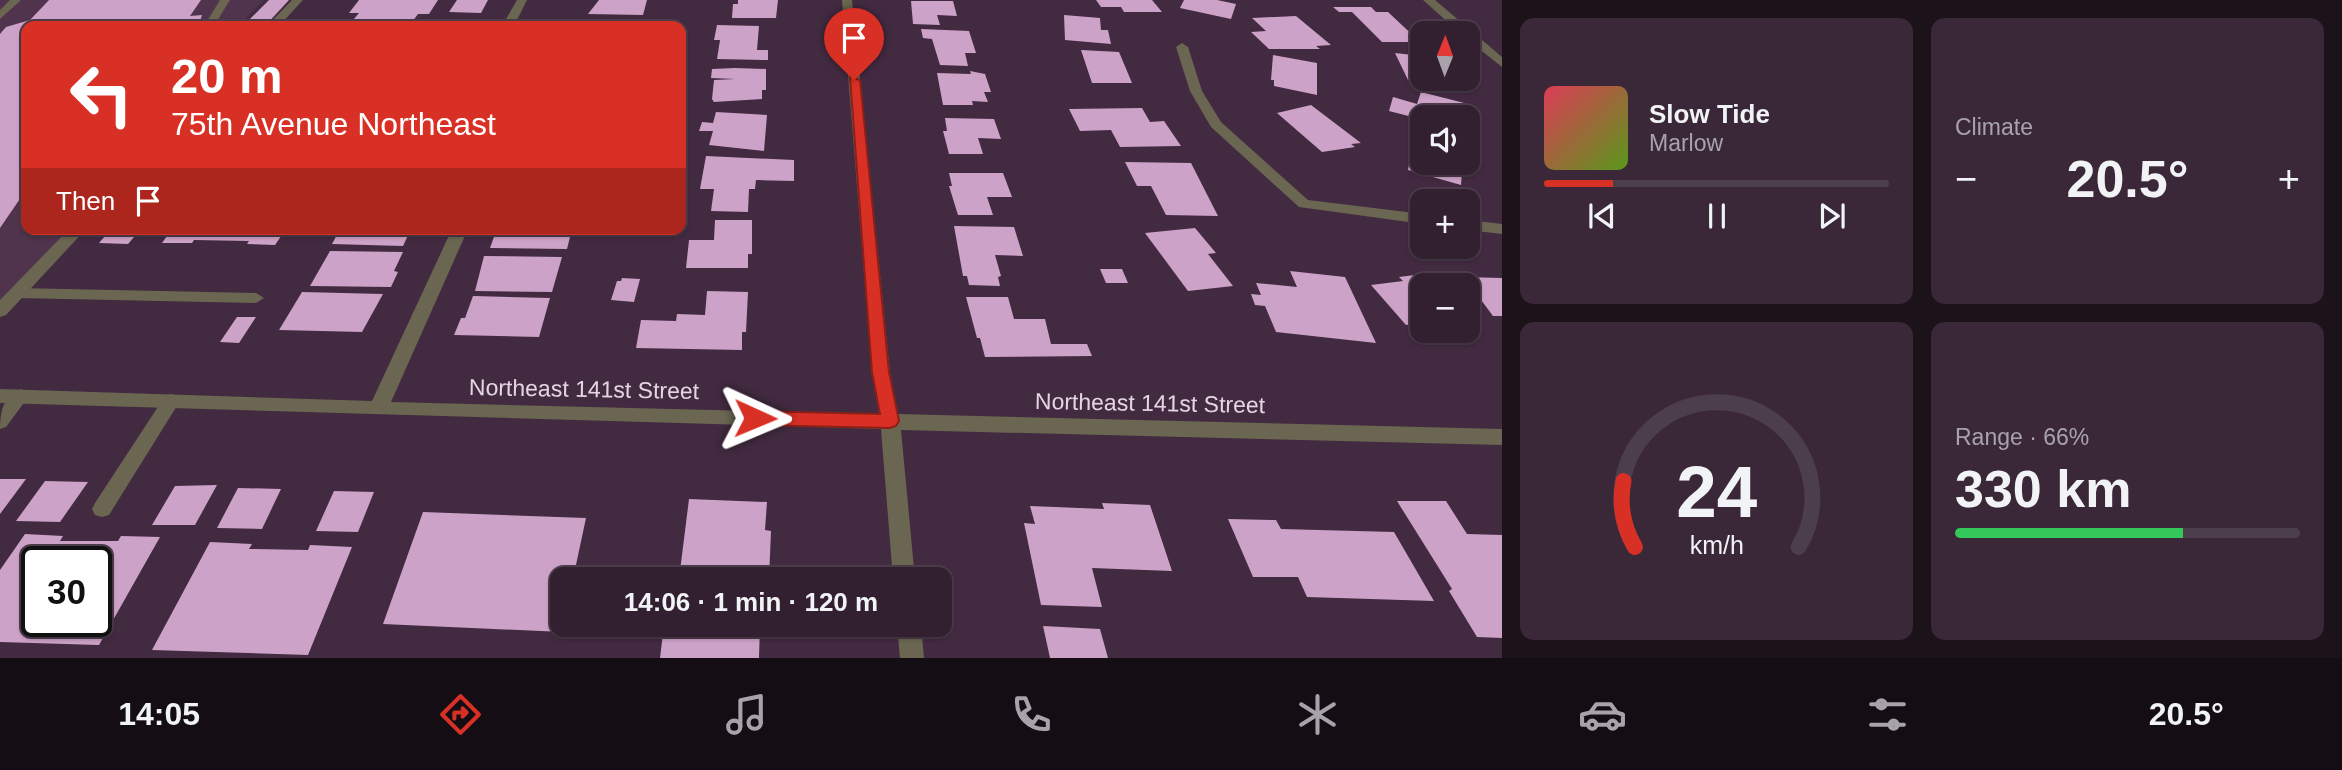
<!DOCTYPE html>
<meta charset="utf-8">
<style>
body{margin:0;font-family:Arial,sans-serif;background:#3a2838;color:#f1f3f6;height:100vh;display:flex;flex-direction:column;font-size:26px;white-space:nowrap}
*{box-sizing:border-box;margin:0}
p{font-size:23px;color:#a8a3ab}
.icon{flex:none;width:38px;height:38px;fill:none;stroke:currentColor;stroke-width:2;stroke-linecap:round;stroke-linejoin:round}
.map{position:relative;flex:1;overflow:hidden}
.details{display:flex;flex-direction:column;gap:18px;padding:18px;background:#1c121a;width:840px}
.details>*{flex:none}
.banner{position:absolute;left:21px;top:21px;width:665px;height:214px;border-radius:14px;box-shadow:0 2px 5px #0004,0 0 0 2px #4d3e4c;background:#d93025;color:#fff;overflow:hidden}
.needle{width:46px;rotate:1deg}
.fabs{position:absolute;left:1410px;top:21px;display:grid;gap:14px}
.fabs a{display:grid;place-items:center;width:70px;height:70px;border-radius:14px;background:#322030;box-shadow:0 2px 5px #0004,0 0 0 2px #4d3e4c;font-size:35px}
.speed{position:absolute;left:21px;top:546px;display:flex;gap:14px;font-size:35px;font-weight:700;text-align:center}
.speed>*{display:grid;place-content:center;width:91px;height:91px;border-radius:50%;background:#322030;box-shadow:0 2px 5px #0004,0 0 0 2px #4d3e4c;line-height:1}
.speed .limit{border:4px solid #111;border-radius:10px;background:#fff;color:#111}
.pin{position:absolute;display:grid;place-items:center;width:60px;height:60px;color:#fff;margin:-72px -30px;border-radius:50% 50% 50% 0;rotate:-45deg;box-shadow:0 0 7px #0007}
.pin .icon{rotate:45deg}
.me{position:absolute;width:77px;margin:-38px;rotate:91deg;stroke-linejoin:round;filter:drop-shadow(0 0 5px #0008)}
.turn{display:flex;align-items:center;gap:24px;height:147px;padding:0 35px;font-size:32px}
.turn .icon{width:91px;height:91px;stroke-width:2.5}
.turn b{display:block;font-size:49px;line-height:60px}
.then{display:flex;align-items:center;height:66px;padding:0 35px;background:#0003;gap:14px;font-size:26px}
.big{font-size:52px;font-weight:700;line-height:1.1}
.details .card{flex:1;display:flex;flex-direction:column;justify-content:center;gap:10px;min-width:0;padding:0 24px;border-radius:14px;background:#3a2838}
.details .dial{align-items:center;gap:0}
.dial svg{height:182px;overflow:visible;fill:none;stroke:#4d3e4c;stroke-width:7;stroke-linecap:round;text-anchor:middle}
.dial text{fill:#f1f3f6;stroke:none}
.song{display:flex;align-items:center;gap:21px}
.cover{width:84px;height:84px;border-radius:10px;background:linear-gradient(135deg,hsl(350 70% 55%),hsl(90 70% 35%))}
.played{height:7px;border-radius:4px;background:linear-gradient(90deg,#d93025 20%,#4d3e4c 20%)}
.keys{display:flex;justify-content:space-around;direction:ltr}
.heat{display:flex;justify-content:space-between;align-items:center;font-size:38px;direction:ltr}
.charge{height:10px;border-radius:5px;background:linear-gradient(90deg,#34c759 66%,#4d3e4c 0)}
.details .tiles{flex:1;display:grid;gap:18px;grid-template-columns:repeat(2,1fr)}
.trip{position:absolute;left:550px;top:567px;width:402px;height:70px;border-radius:14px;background:#322030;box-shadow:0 2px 5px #0004,0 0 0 2px #4d3e4c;font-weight:700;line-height:70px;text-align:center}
.tabs{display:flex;height:112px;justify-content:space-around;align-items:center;background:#140d13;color:#a8a3ab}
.tabs .icon{width:49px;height:49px}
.tabs .active{color:#d93025}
.tabs b{font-size:32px;color:#f1f3f6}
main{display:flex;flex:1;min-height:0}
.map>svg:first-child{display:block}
</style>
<main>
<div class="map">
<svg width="1502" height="658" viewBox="0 0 1502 658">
<rect width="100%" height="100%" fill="#422a40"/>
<polygon fill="#50334d" points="0,0 264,0 238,26 26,26 26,229 77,229 0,311"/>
<g fill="#cda2c8" fill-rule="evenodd">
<polygon points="49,0 201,0 190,16 202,15 200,21 186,23 184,26 26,26 26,190 0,228 0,34 6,27 30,20"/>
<polygon points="269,0 289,0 265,26 243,26"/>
<polygon points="359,0 438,0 429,14 418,14 409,26 348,26 359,13 349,13"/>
<polygon points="457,0 488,0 481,13 449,12"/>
<polygon points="599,0 647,0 643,15 588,14"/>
<polygon points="738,0 778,0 776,18 732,18 733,4 738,4"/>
<polygon points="1096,0 1152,0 1162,12 1124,12 1121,7 1101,7"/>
<polygon points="1184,0 1217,0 1236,4 1231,19 1180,8"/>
<polygon points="911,1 953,1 957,16 937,15 940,25 913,24"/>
<polygon points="1333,7 1371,7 1376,12 1388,12 1420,42 1382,42 1352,12 1339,12"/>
<polygon points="1064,15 1100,18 1101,30 1108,30 1111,44 1065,40"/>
<polygon points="1296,16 1331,45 1316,46 1320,49 1269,49 1251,32 1266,31 1252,18"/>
<polygon points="717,25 759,26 757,50 768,50 768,60 717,59 720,40 714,40"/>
<polygon points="921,29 969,31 976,53 965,53 968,66 940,65 932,39 923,38"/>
<polygon points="1081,50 1119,52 1132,83 1092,83"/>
<polygon points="1395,53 1423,56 1423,79 1449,79 1454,86 1408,80"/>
<polygon points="1273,55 1317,63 1317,95 1274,86 1274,80 1271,80"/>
<polygon points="735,68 766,69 766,90 762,90 762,99 714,102 712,99 714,80 735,79 711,78 712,69"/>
<polygon points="970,71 985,74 991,92 984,92 988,102 972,101 973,105 943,105 937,73 971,74"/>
<polygon points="1421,92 1472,105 1469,117 1420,119 1389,111 1393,97 1417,104"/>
<polygon points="1311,105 1361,143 1351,144 1355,147 1322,152 1277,113"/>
<polygon points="1142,108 1150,122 1164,121 1181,146 1120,147 1111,130 1080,131 1069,109"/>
<polygon points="716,112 767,115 764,151 709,145 713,131 699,131 702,122 713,123"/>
<polygon points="945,118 994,119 1001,139 978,138 983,154 949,154 943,131 947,131"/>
<polygon points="1414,134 1423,137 1423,163 1463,163 1470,167 1469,174 1462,172 1461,185 1408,170"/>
<polygon points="706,156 794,160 794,181 756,180 755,189 749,189 748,212 711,211 714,189 700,189"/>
<polygon points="1125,162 1191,163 1218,216 1166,215 1151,186 1137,186"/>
<polygon points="949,173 1003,173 1012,197 987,197 993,215 958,215 949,186 952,186"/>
<polygon points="715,220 752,220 752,254 748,254 748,268 686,268 689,240 714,240"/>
<polygon points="954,226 1014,227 1023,256 995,255 1001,276 998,277 1000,286 969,285 967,276 963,276"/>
<polygon points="1195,228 1216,253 1208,254 1233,286 1188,291 1145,233"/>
<polygon points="111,229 141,229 128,244 99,243"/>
<polygon points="172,229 286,229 275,245 247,244 249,241 194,240 192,243 162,243"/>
<polygon points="340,229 411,229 403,246 332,244"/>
<polygon points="501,229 572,229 567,249 490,248 495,234 499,234"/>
<polygon points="330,251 403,252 394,271 398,272 391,287 310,286"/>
<polygon points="484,256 562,257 552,292 475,291"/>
<polygon points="1100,269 1122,269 1128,283 1106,283"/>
<polygon points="1290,271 1345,277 1376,343 1276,332 1265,306 1255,305 1251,294 1261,295 1256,283 1297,287"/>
<polygon points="1431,273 1444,285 1423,285 1423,323 1406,325 1371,285 1403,281 1399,277"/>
<polygon points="1464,277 1502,278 1502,316 1493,316"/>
<polygon points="622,278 640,279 634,302 611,300 617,281 621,281"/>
<polygon points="707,291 748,292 746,332 742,332 742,350 636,348 641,320 676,321 677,314 705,315"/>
<polygon points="302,292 383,294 362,332 279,330"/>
<polygon points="473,296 550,298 539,337 454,335 461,318 465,318"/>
<polygon points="966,297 1008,297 1014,319 1045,319 1051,344 1087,344 1092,356 985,357 980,338 977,338"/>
<polygon points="237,317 256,317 239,343 220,342"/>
<polygon points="0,479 26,479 0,514"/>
<polygon points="45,481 88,482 60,522 16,521"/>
<polygon points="217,485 195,525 152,525 175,486"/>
<polygon points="238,488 281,489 262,529 217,528"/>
<polygon points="334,491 374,492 358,532 316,531"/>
<polygon points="689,499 767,502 765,530 771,531 769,579 714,579 715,572 680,571"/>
<polygon points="1397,501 1446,501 1467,534 1502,535 1502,638 1477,637 1449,591 1452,589"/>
<polygon points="1102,503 1150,505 1172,571 1092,568 1102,607 1041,605 1024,523 1035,524 1030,506 1104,509"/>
<polygon points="423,512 586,518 573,579 562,579 563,632 383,624"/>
<polygon points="1228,519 1276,520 1281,529 1394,532 1434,601 1307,597 1298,577 1253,577"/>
<path d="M 25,534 L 63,536 L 60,541 L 118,541 L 121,536 L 160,537 L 99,645 L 0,642 L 0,570 ZM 37,562 L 96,562 L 96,621 L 37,621 Z"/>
<polygon points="210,542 252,544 249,549 308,550 310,545 352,547 308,655 152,650"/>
<polygon points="664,625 760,625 759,658 660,658"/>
<polygon points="1043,626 1100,629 1108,658 1050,658"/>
</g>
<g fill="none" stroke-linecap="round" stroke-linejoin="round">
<g fill="#6a6651" fill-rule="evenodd">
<polygon points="10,0 21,0 0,19 0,10"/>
<polygon points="220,0 230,0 214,26 204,26"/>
<polygon points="17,288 256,293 264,298 256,303 17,298 9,293"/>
<path d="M 21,389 L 27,391 L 29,396 L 6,427 L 0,429 C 0,413 3,395 21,389 Z"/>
<polygon points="171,394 177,396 180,401 109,515 102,517 95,515 92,509 95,503 165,396"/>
</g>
<g fill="#6a6651" fill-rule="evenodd">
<polygon points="292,0 303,0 279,26 267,26"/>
<polygon points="517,0 527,0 514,26 502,26"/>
<polygon points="842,0 852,0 890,372 898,414 1502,429 1502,445 901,430 915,579 893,579 881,429 0,403 0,389 372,401 452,229 468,229 391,402 879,414 872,372"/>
<polygon points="1423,0 1435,0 1502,57 1502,67 1468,40 1468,33 1460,33"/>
<polygon points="1182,43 1188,47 1202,91 1221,122 1308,200 1423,214 1423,224 1299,207 1211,127 1190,91 1176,47"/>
<polygon points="1468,220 1502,224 1502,234 1468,230"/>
<polygon points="69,229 86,229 6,315 0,317 0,300"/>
<polygon points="897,625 921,625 924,658 900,658"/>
</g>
</g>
<polygon fill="#d93025" stroke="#8d1f18" stroke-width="2" points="850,77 860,80 889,372 899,421 896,426 890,428 755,425 749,423 746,418 749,413 755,411 880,414 872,372"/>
<g text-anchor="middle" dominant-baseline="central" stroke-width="7" stroke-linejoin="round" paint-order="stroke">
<g font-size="23" fill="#e4d5e2" stroke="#422a40">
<text transform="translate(584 389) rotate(1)">Northeast 141st Street</text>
<text transform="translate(1150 403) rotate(1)">Northeast 141st Street</text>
</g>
</g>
</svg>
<div class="fabs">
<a><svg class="needle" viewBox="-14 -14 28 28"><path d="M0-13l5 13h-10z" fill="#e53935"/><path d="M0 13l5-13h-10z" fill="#a8a3ab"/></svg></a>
<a><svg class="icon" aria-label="sound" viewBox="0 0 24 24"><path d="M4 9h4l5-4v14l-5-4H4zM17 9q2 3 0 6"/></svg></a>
<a>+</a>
<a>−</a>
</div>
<div class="speed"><div class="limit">30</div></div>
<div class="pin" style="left:854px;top:80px;background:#d93025"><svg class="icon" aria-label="arrive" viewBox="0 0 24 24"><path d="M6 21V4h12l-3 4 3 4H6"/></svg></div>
<svg class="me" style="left:755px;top:418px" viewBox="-20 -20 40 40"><path d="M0-17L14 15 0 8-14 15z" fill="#d93025" stroke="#fff" stroke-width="4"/></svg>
<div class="trip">14:06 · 1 min · 120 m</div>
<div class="banner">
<div class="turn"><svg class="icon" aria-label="left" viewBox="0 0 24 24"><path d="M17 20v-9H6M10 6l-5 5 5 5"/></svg><div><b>20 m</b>75th Avenue Northeast</div></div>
<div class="then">Then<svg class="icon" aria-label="arrive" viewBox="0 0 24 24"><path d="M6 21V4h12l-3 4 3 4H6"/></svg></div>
</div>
</div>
<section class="details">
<div class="tiles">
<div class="card">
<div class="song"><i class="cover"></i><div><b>Slow Tide</b><p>Marlow</p></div></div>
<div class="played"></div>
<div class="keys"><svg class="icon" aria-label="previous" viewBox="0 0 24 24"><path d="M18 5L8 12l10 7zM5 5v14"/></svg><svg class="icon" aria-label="pause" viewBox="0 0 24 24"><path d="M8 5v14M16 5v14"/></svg><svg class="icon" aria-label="next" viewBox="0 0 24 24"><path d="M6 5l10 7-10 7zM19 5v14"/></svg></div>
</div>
<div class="card"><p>Climate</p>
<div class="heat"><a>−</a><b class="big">20.5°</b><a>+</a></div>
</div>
<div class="card dial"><svg viewBox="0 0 100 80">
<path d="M14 69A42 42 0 1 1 86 69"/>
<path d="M14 69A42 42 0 0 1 9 40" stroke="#d93025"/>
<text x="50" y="56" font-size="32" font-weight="700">24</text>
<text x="50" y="72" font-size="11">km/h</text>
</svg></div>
<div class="card"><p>Range · 66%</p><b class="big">330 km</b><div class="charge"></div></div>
</div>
</section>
</main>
<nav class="tabs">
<b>14:05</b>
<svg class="icon active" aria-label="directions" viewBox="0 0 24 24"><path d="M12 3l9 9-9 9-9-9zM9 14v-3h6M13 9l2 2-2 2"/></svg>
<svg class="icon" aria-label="music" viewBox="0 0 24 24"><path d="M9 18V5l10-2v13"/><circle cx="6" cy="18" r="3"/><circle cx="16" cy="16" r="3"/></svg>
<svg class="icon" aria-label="phone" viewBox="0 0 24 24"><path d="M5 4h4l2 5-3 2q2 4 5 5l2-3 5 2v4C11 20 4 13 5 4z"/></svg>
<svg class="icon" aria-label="climate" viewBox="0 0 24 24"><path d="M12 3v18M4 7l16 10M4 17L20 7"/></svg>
<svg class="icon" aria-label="car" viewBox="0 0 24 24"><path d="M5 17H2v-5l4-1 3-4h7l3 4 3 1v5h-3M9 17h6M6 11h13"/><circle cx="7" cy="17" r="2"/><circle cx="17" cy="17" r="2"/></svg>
<svg class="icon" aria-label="filters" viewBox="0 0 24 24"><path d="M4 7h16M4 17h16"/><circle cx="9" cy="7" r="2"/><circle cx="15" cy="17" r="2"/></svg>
<b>20.5°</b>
</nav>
